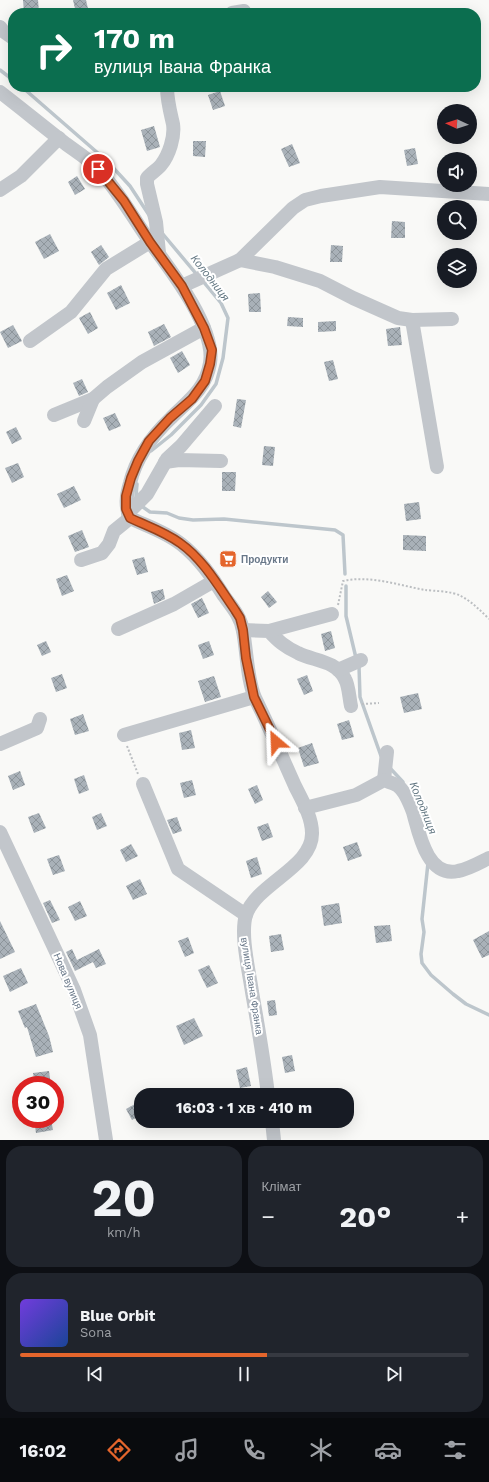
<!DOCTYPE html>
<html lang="uk">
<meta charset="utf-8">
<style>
body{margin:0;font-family:"Work Sans",sans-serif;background:#20242c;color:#f1f3f6;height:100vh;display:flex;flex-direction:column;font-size:15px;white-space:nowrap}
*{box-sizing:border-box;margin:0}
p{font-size:13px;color:#9ea1a6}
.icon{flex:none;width:22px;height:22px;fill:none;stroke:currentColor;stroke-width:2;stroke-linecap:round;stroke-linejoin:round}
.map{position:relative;height:1140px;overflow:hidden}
.panel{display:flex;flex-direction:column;gap:6px;padding:6px;background:#0d0f14;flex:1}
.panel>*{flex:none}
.banner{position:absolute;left:8px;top:8px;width:473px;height:84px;border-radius:16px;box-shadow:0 4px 16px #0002;background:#0b6e4f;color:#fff;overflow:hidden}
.needle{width:26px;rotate:273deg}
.fabs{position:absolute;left:437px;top:104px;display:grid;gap:8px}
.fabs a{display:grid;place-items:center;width:40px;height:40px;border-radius:50%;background:#171b24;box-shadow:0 4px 16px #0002;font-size:20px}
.speed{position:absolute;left:12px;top:1076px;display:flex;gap:8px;font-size:20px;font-weight:700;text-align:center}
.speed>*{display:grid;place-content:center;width:52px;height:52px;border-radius:50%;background:#171b24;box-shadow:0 4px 16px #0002;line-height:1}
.speed .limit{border:6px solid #d22;background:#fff;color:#111}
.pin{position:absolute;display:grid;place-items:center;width:34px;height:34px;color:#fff;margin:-17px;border:2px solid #fff;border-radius:50%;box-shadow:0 1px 4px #0007}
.me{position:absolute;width:44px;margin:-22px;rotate:334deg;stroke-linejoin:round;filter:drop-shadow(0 0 3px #0008)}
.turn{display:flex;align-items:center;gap:14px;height:84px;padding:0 20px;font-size:18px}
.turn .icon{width:52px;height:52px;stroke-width:2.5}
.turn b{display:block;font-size:28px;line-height:34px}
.big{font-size:30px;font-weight:700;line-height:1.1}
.panel .widget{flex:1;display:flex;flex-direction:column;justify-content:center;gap:6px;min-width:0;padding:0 14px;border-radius:16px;background:#20242c}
.panel .dial{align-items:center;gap:0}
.dial b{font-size:52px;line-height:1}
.song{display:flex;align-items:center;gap:12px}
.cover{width:48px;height:48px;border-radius:6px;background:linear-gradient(135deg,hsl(260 70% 55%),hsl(220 70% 35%))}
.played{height:4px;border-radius:2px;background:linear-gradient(90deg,#e4652c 55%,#363941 55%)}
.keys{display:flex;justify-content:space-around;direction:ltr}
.heat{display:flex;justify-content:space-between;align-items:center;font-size:22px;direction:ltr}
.panel .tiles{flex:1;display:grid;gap:6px;grid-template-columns:1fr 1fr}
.widget:last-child{grid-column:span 2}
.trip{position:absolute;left:134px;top:1088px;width:220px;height:40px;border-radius:16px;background:#171b24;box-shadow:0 4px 16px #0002;font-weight:700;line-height:40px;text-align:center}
.tab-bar{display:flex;height:64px;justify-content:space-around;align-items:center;background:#090b0e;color:#9ea1a6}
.tab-bar .icon{width:28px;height:28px}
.tab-bar .current{color:#e4652c}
.tab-bar b{font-size:18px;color:#f1f3f6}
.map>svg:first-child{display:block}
</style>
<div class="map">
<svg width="489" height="1140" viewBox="0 0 489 1140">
<defs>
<pattern id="building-cross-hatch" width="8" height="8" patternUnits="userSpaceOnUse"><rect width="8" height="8" fill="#a9b1b8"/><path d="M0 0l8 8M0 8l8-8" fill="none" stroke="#8d959b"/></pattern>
</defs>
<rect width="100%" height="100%" fill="#f9f9f7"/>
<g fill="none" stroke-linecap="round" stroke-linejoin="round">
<g stroke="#bdc6cc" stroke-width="3.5">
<polyline points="0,70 13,80"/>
<polyline points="22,87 107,161 130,186 149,215"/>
<polyline points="162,233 198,276"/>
<polyline points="151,451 171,435 201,405 216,384 223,358 228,318 221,303 202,280"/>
<polyline points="137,484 136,496 137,500"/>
<polyline points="140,505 150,512 167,513 179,518 193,520 224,519 335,530 343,535 345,574"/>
<polyline points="346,586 346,616 356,658"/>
<polyline points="359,666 360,697 381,756"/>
<polyline points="389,767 403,782"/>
<polyline points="428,863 422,919 424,932 421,954 422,963 431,975 453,994 466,1004 489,1015"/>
</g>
</g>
<g fill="url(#building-cross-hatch)">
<polygon points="23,0 38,0 39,12 24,13"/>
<polygon points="73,0 86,0 89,13 76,13"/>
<polygon points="220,91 225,106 213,110 208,95"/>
<polygon points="154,126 160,147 147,151 141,130"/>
<polygon points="193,141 206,141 205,157 193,156"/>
<polygon points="292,144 300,163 289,167 281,149"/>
<polygon points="415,148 418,164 407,166 404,150"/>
<polygon points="77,176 85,189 75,195 68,182"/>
<polygon points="392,221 405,222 405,238 391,238"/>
<polygon points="50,234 59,251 44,259 35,242"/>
<polygon points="101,245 109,257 99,265 91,252"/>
<polygon points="331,245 343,246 342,262 330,262"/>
<polygon points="121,285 130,303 116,310 107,293"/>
<polygon points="260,293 261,312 249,312 248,294"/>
<polygon points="90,312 98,328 88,334 79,318"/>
<polygon points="288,317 303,318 303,327 287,326"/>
<polygon points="336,321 336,331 318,332 318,322"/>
<polygon points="164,324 171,337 154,346 148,332"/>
<polygon points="13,325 22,341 8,348 0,332"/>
<polygon points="400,327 402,345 388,346 386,329"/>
<polygon points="182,351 190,365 178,373 170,358"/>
<polygon points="333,360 338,379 329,381 324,362"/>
<polygon points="82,379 88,392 79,396 73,383"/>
<polygon points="237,399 246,400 241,428 233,426"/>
<polygon points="115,413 121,426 109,431 103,418"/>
<polygon points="16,427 22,439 12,444 6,432"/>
<polygon points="264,446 275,447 273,466 262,465"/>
<polygon points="18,463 24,477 12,483 5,468"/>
<polygon points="222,472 236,472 235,491 222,491"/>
<polygon points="74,486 81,500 64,508 57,494"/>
<polygon points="419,502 421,519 406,521 404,504"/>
<polygon points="82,530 89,547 75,552 68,536"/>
<polygon points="403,535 426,536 426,551 403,550"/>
<polygon points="226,550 237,561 230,567 220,557"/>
<polygon points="144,557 148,572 137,575 132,560"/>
<polygon points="67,575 74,591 62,596 56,579"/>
<polygon points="163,589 165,599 154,604 151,592"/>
<polygon points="268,591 277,602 269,608 261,597"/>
<polygon points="202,598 209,613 198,618 191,604"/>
<polygon points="331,631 335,648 325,651 321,634"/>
<polygon points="46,641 51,652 42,656 37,645"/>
<polygon points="209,641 214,655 203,659 198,645"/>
<polygon points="62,674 67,688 56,692 51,678"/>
<polygon points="307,675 313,691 304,695 297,679"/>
<polygon points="214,676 221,697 205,702 198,681"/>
<polygon points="418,693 422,709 404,713 400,697"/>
<polygon points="83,714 89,731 75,735 70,719"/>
<polygon points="349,720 354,737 342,740 337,724"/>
<polygon points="191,730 195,748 182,750 179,733"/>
<polygon points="312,743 319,763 304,767 298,748"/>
<polygon points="20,771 25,785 13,790 8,776"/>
<polygon points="84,775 89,790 79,794 74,779"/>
<polygon points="192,780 196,795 184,798 180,783"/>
<polygon points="257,785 263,800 255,804 248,789"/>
<polygon points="39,813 46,828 34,833 28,817"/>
<polygon points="101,813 107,826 97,830 92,817"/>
<polygon points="177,817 182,831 173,834 167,820"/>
<polygon points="268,823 273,837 262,841 257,827"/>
<polygon points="357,842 362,856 348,861 343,847"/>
<polygon points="131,844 138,856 126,862 120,850"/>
<polygon points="59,855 65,871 53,875 47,859"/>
<polygon points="257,857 262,874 251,878 246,861"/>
<polygon points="140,879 147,894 133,900 126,886"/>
<polygon points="50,900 60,920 52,923 43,903"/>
<polygon points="80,901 87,916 75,921 68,907"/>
<polygon points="339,903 342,923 324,926 321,906"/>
<polygon points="0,921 15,952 0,959"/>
<polygon points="390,925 392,941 376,943 374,926"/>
<polygon points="489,931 489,955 482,958 473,940"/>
<polygon points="281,934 284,950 271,952 269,936"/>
<polygon points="188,937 194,953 185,957 178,941"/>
<polygon points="72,949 77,960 99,949 106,964 96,968 93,962 75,971 66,952"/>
<polygon points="209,965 218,983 207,988 198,970"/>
<polygon points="21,968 28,983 10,992 3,976"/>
<polygon points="275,1000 277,1015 269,1016 267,1001"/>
<polygon points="36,1004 49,1036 53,1052 36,1057 27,1027 25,1028 18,1011"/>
<polygon points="194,1018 203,1036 184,1045 176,1026"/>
<polygon points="292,1055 295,1071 285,1073 282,1057"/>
<polygon points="247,1067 251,1086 240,1088 236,1070"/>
<polygon points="49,1071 51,1085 35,1085 33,1073"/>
<polygon points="135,1104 141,1115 132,1120 126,1109"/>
<polygon points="34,1119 51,1119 53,1130 36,1133"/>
</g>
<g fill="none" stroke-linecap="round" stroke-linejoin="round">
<g stroke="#bcbfc2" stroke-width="2" stroke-dasharray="2 2" stroke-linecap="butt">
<path d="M 338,605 L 343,581 C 370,575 398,585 425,590 C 434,591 452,591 461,596 C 472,602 480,610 489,619"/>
<polyline points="362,704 379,703"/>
<polyline points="127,746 138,774"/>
</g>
<g stroke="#c2c6cb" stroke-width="14">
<polyline points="232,13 244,11"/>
<polyline points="0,27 3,31 13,38"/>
<path d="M 0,92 C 22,109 44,127 66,144 C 77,152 90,160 99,170 C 119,192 133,218 150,242 C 170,269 216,328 210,363 C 206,389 188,401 171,418 C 152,436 136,458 130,483 C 126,496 125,506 130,518 C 147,526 166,532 181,544 C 199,558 212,577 224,596 C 232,607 241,617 243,631 C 247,651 247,682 256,700 C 270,729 282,757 295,786 C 302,800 312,817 312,833 C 313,867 257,883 246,915 C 240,934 249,971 252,992 C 258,1026 264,1060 268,1095"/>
<polyline points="0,190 21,176 59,138"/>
<path d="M 159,253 L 156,222 L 147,184 L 147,178 C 151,173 157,170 161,165 C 169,155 175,137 173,124 C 170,111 167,100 167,87"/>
<polyline points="240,260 275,267 320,281 353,298 398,318 412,320 452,319"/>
<polyline points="182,286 240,260 293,208 305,200 321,196 380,187 489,194"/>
<polyline points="412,320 437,467"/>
<polyline points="30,341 71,312 106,269 150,242"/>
<polyline points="54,415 93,399 107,387 142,362 204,328"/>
<polyline points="84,421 93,399"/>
<polyline points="165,462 179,460 221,461"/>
<polyline points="128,513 147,494 167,459 181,446 215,406"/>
<polyline points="81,560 102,553 109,544 114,531 130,518"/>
<polyline points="118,629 174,604 214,581"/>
<path d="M 243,630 L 269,631 C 278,641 285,647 298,653 C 313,661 336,660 345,679 C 349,686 349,697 351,706"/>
<polyline points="269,631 332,614"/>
<polyline points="338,670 361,660"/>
<polyline points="124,735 254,697"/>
<polyline points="0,744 37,728 40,719"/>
<polyline points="384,780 387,752"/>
<polyline points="143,784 178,869 246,915"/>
<path d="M 305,808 L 356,795 L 384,780 C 388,782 394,783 398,786 C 405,791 410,804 413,812 C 419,833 427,878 458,871 C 469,869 479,863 489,858"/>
<polyline points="0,832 74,990 90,1035 106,1140"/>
<polyline points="272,1121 274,1140"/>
</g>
</g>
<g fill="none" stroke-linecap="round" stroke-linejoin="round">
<defs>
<path id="route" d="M 98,169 L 124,201 L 150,242 L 182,286 L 204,328 L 212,350 L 210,364 L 205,381 L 192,399 L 170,418 L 149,441 L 138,461 L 131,478 L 126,496 L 126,509 L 130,518 C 147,526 165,532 180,543 C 203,559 219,587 235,610 L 240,618 L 243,630 L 246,658 L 254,697 L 276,742"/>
</defs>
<use href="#route" stroke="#94421d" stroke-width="10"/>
<use href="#route" stroke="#e4652c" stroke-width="7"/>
</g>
<defs>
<symbol id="supermarket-square" viewBox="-11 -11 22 22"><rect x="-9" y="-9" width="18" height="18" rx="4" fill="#e4652c" stroke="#fff"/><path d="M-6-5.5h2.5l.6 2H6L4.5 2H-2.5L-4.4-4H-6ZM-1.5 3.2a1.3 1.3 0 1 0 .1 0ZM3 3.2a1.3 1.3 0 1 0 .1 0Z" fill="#fff"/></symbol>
</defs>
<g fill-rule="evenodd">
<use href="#supermarket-square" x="218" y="549" width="20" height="20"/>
</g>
<g text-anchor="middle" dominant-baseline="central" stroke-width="4" stroke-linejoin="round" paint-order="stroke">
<g font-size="10" font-weight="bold" fill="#687788" stroke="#fff" text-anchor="start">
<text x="241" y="559">Продукти</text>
</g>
<g font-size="10" fill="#687788" stroke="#fff">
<text transform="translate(68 981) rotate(67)">Нова вулиця</text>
<text transform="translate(252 986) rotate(81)">вулиця Івана Франка</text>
</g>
<g font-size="11" font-style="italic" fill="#647883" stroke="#fff">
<text transform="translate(210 278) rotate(52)">Колодниця</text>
<text transform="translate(423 808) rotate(68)">Колодниця</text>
</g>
</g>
</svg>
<div class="fabs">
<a><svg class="needle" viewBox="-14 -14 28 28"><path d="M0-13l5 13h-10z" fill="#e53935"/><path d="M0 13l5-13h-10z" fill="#9ea1a6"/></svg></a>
<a><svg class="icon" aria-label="sound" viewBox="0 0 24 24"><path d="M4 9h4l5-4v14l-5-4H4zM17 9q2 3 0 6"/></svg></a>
<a><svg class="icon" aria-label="search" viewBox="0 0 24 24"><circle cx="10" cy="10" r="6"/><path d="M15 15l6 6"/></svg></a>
<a><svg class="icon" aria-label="layers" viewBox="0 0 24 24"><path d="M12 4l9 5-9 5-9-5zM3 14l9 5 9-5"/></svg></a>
</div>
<div class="speed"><div class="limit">30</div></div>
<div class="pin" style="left:98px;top:169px;background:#d93025"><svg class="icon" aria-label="arrive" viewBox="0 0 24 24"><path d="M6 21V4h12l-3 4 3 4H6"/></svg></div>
<svg class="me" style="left:276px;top:742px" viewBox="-20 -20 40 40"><path d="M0-17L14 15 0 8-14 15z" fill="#e4652c" stroke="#fff" stroke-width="4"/></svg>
<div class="trip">16:03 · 1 хв · 410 m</div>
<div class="banner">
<div class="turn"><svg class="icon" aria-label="right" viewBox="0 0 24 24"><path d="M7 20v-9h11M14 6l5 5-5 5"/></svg><div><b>170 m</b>вулиця Івана Франка</div></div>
</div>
</div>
<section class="panel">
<div class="tiles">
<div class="widget dial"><b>20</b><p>km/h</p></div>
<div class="widget"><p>Клімат</p>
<div class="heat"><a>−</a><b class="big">20°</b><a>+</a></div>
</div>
<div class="widget">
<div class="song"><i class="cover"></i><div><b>Blue Orbit</b><p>Sona</p></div></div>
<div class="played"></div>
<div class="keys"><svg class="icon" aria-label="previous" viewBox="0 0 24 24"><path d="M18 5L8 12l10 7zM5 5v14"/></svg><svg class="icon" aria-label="pause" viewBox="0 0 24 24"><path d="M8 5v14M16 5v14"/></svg><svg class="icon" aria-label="next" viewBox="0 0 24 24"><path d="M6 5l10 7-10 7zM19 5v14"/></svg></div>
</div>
</div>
</section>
<nav class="tab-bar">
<b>16:02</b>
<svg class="icon current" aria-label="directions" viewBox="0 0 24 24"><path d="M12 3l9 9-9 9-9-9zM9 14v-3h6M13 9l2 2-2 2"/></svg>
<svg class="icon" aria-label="music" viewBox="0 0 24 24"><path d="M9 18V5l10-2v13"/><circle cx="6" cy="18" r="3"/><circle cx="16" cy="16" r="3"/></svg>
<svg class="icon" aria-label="phone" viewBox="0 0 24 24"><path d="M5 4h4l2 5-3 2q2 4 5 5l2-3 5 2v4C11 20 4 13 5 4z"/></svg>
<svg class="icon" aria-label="climate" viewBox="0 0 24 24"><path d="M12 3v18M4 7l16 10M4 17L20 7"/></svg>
<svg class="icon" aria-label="car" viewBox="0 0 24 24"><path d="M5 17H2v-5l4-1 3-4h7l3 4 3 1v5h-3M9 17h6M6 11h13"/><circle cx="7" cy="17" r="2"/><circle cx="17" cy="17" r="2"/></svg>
<svg class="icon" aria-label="filters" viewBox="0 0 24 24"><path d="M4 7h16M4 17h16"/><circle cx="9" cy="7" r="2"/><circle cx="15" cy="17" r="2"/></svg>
</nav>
